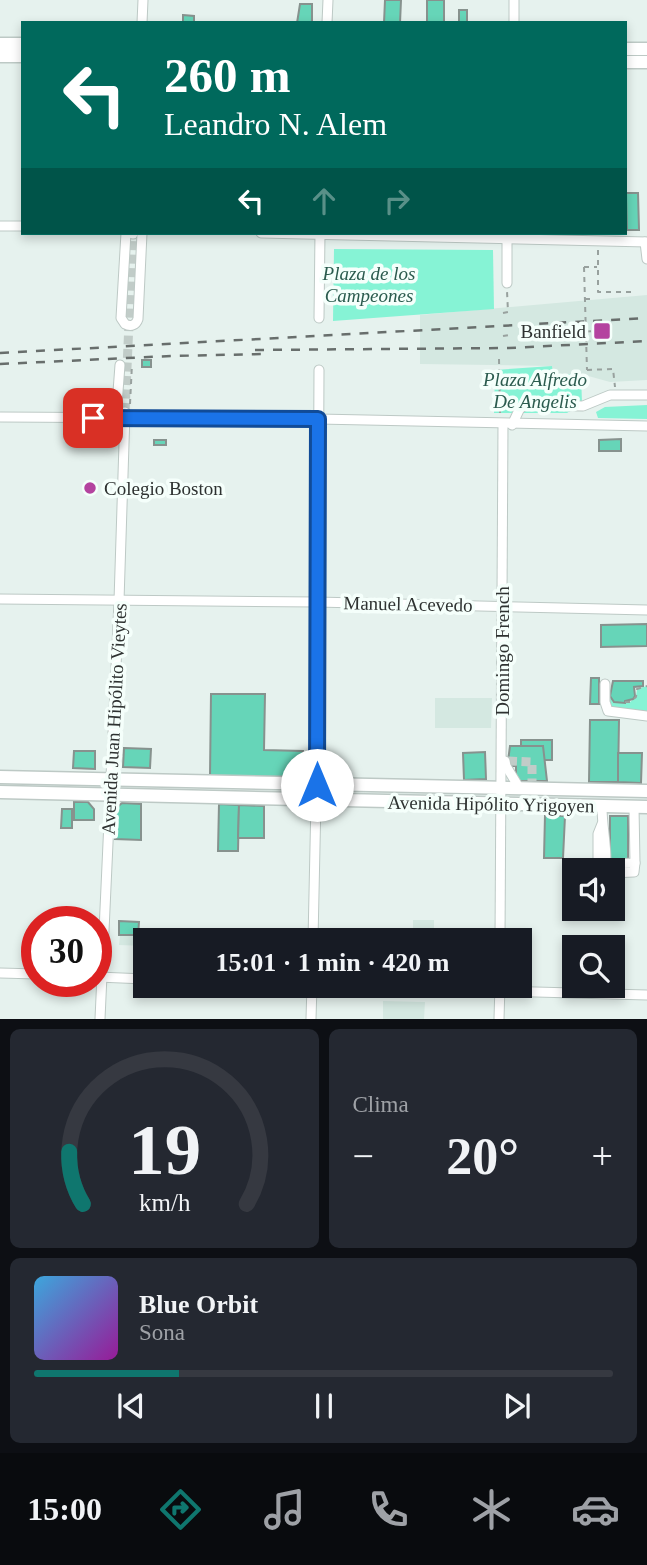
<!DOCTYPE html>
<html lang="es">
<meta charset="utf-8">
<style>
body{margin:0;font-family:"Times New Roman",serif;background:#242831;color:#f1f3f6;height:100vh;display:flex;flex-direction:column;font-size:26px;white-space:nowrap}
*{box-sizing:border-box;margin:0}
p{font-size:23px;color:#9ea1a6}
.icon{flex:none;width:38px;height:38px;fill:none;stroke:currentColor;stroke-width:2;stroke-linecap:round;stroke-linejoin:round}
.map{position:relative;height:1019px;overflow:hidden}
.details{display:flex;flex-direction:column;gap:10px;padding:10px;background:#0d0f14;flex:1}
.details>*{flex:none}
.top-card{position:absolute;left:21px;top:21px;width:606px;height:214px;border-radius:0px;box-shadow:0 4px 10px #0003;background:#00695c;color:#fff;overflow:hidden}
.fabs{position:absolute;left:562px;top:858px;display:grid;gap:14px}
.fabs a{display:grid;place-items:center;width:63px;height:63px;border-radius:0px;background:#171b24;box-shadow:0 4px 10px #0003;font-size:35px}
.speed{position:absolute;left:21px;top:906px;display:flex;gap:14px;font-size:35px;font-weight:700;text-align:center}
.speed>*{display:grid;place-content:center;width:91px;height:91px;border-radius:50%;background:#171b24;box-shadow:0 4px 10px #0003;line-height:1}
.speed .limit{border:10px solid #d22;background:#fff;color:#111}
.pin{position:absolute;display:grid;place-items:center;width:60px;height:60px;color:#fff;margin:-30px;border-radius:14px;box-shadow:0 4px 10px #0006}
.me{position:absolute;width:77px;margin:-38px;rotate:0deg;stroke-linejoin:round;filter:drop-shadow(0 0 5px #0008)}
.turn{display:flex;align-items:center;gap:24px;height:147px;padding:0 28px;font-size:32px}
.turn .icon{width:91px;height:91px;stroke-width:2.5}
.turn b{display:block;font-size:49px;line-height:60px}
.lanes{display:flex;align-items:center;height:66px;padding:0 28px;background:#0003;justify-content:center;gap:35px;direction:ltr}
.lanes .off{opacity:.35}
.big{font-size:52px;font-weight:700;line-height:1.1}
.details .tile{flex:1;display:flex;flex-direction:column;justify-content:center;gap:10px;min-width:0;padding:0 24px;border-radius:10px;background:#242831}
.details .dial{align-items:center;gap:0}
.dial svg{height:182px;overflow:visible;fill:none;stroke:#363941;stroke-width:7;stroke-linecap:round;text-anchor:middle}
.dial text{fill:#f1f3f6;stroke:none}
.song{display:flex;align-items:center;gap:21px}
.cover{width:84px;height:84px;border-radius:10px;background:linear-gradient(135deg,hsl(200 70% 55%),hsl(300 70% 35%))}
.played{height:7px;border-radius:4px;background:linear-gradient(90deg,#0f766e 25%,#363941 25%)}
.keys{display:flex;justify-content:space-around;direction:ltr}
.heat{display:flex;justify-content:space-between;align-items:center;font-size:38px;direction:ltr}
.details .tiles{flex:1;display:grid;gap:10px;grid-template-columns:1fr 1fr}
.tile:last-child{grid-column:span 2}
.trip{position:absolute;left:133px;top:928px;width:399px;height:70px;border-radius:0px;background:#171b24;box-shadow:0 4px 10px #0003;font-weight:700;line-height:70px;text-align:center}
.dock{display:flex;height:112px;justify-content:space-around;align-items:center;background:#090b0e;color:#9ea1a6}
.dock .icon{width:49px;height:49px}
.dock .active{color:#0f766e}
.dock b{font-size:32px;color:#f1f3f6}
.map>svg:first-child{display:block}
</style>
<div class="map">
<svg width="647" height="1019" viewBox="0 0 647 1019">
<rect width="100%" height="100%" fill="#e6f2ee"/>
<g fill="#d4e8e1">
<polygon points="647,295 647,380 610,382 581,374 553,375 552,366 420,364 420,315"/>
<polygon points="435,698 492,698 491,728 435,728"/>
<rect x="413" y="920" width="21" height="20"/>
<polygon points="120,936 151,936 150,940 145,940 145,946 119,945"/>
<polygon points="383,1001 425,1002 424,1019 383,1019"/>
</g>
<g fill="#86f3d5">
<polygon points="334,249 493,250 494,309 333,321"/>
<polygon points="552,366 553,375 581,374 582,403 567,413 494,413 495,370"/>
<polygon points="647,405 647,419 598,418 596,412 605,407"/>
<polygon points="647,686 647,713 608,711 610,696 614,702 630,702 636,697 637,689"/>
</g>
<g fill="#66d5b8" stroke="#87928e" stroke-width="2">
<polygon points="385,0 401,0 400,23 384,23"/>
<rect x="427" y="0" width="17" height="23"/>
<polygon points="300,4 312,4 312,23 297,23"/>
<rect x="459" y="10" width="8" height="13"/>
<polygon points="183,15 194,16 194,23 183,23"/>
<polygon points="626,193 638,193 639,230 627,230"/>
<rect x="142" y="360" width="9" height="7"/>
<polygon points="621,439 621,451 599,451 599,440"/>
<rect x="154" y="440" width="12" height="5"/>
<polygon points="647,624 647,646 601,647 601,625"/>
<polygon points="591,678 599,678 599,704 590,704"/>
<polygon points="613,681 643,681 643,686 634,687 635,696 633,699 625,701 625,703 614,702 610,696"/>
<polygon points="211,694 265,694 264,750 303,751 303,769 295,777 210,776"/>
<polygon points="590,720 619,720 618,782 589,782"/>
<polygon points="521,740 552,740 552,760 543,760 543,746 521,746"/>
<polygon points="510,746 543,746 547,781 516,781 516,766 509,766 508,761"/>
<polygon points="124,748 151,749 150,768 123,767"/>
<polygon points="74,751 95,751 95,769 73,768"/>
<polygon points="485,752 486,779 464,780 463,753"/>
<polygon points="618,753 642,753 641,783 618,782"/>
<polygon points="74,802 88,802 94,809 94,820 74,820"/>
<polygon points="122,803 141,804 141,840 115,839 116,808"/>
<polygon points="219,804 239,805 238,851 218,851"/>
<polygon points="239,805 264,806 264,838 238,838"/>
<polygon points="62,809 72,809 72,828 61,828"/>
<polygon points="545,815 565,816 563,858 544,858"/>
<rect x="610" y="816" width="18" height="43"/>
<polygon points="119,921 139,922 138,935 119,935"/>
</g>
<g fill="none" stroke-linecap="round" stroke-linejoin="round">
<g stroke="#c1ccc8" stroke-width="9" stroke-dasharray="9 4.5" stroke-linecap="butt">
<polyline points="125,412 133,234"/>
<polyline points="508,761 532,762 532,781"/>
</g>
<defs>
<g id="minor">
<polyline points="142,23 143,0"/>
<polyline points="327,23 328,0"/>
<polyline points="514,23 514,0"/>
<polyline points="0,226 23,226"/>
<path d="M 126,233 L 121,318 L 125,324 C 131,327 136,325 138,319 L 142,233"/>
<polyline points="261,233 647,242"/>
<polyline points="133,234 133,233"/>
<polyline points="507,234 507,283"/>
<polyline points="645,242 647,259"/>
<polyline points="319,318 320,233"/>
<polyline points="0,417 318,419 647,426"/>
<polyline points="116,418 120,365"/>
<polyline points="512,425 520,408 527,405 583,406 610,395 647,395"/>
<polyline points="0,599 317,602 647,610"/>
<polyline points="605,684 605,702 608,711 647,716"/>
<polyline points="505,761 506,766 520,789"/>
<polyline points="317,785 319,370"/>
<path d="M 602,807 C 602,825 606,842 606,860 L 610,864 L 635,863 L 634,807"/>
<polyline points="598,870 598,834 602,824"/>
<polyline points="612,873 634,872 635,863"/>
<polyline points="313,940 316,800"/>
<polyline points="500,940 503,424"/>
<polyline points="0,973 37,974"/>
<polyline points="98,977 145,979"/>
<polyline points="284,985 647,995"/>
<polyline points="100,1019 119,601 125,412"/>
<polyline points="311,1019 312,985"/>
<polyline points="499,1019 500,985"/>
</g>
<g id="major">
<polyline points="0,44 23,44"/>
<polyline points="625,49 647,49"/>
<polyline points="0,56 23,56"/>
<polyline points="625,62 647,62"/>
<polyline points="0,777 647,791"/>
<polyline points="0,792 647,807"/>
</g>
</defs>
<use href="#minor" stroke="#bdc9c5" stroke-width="11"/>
<use href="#major" stroke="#bdc9c5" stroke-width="15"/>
<g stroke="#98a19e" stroke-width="2" stroke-dasharray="5 5" stroke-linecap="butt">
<polyline points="598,250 598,292 635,292"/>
<polyline points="584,267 597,267"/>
<polyline points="585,299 593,299"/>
<polyline points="503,313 508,312 507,291"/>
<polyline points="576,332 596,331"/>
<polyline points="503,336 509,335"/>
<polyline points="499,359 500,413"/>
<polyline points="587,370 613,369 615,387"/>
<polyline points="130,404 132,364"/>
<polyline points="625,702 630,702 636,697 637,689 647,686"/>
</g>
<use href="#minor" stroke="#fff" stroke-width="9"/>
<use href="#major" stroke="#fff" stroke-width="12"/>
<g stroke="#686e6c" stroke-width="2.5" stroke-dasharray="9 9" stroke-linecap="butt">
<polyline points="255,350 509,348 647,341"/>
<polyline points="0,353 647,318"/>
<polyline points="0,364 171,356 266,354"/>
</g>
<polyline stroke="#98a19e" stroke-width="2" stroke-dasharray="5 5" stroke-linecap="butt" points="584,267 587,370"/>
</g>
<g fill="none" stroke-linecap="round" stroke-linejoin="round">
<defs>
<polyline id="route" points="93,418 318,419 317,785"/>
</defs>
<use href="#route" stroke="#114b97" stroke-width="18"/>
<use href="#route" stroke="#1a73e8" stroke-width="12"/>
</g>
<g fill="#b4439f" stroke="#f5fffb" stroke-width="2.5">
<rect x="593" y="322" width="18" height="18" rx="3.5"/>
<circle cx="90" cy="488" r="7"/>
</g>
<g text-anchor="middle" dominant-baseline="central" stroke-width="7" stroke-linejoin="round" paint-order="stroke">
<g font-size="19" font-style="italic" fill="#2b5b4e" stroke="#f5fffb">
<text x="369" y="273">Plaza de los<tspan x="369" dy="22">Campeones</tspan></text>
<text x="535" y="379">Plaza Alfredo<tspan x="535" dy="22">De Angelis</tspan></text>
</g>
<g font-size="19" fill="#2e3231" stroke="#f5fffb" text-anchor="end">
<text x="586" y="331">Banfield</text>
<text x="104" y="488" text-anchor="start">Colegio Boston</text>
</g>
<g font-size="19" fill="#2e3231" stroke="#f5fffb">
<text transform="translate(408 604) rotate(1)">Manuel Acevedo</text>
<text transform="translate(502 651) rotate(-90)">Domingo French</text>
<text transform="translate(114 719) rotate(-87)">Avenida Juan Hipólito Vieytes</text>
<text transform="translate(491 804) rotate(1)">Avenida Hipólito Yrigoyen</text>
</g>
</g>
</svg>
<div class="fabs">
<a><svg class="icon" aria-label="sound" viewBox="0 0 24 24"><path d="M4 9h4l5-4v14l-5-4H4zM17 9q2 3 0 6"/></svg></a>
<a><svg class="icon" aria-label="search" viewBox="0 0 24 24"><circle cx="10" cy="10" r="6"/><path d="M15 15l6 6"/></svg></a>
</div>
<div class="speed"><div class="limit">30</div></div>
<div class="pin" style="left:93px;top:418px;background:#d93025"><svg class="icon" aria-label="arrive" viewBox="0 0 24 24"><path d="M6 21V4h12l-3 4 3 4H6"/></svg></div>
<svg class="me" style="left:317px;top:785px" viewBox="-20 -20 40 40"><circle r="19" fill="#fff"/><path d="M0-13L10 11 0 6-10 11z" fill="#1a73e8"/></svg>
<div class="trip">15:01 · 1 min · 420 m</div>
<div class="top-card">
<div class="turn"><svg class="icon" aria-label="left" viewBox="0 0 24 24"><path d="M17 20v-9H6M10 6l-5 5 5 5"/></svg><div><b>260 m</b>Leandro N. Alem</div></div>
<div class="lanes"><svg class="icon" aria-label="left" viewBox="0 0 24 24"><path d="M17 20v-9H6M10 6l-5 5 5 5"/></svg><svg class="icon off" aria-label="ahead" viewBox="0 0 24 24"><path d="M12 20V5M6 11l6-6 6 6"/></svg><svg class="icon off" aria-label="right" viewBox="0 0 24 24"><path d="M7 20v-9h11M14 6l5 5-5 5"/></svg></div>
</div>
</div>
<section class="details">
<div class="tiles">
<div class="tile dial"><svg viewBox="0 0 100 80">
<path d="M14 69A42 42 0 1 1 86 69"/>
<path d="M14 69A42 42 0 0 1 8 46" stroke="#0f766e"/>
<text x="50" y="56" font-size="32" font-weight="700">19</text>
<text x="50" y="72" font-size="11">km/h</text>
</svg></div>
<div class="tile"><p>Clima</p>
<div class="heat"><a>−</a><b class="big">20°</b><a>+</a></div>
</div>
<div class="tile">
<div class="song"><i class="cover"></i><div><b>Blue Orbit</b><p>Sona</p></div></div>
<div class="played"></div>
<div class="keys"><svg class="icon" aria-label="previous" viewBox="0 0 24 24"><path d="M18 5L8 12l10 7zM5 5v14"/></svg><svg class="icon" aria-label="pause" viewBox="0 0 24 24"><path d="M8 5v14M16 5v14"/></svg><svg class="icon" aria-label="next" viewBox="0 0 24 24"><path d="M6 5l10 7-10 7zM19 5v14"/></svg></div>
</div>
</div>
</section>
<nav class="dock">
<b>15:00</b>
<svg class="icon active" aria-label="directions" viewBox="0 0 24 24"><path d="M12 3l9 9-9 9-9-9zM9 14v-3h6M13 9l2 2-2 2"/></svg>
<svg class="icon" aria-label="music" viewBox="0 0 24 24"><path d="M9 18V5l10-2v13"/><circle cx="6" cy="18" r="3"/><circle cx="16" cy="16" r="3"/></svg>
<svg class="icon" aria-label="phone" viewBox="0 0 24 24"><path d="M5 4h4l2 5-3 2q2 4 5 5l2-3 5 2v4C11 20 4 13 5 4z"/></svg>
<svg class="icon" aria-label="climate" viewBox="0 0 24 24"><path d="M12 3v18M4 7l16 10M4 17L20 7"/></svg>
<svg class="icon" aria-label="car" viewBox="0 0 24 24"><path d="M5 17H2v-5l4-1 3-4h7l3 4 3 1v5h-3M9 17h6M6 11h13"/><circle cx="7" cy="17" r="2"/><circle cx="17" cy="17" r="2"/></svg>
</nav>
